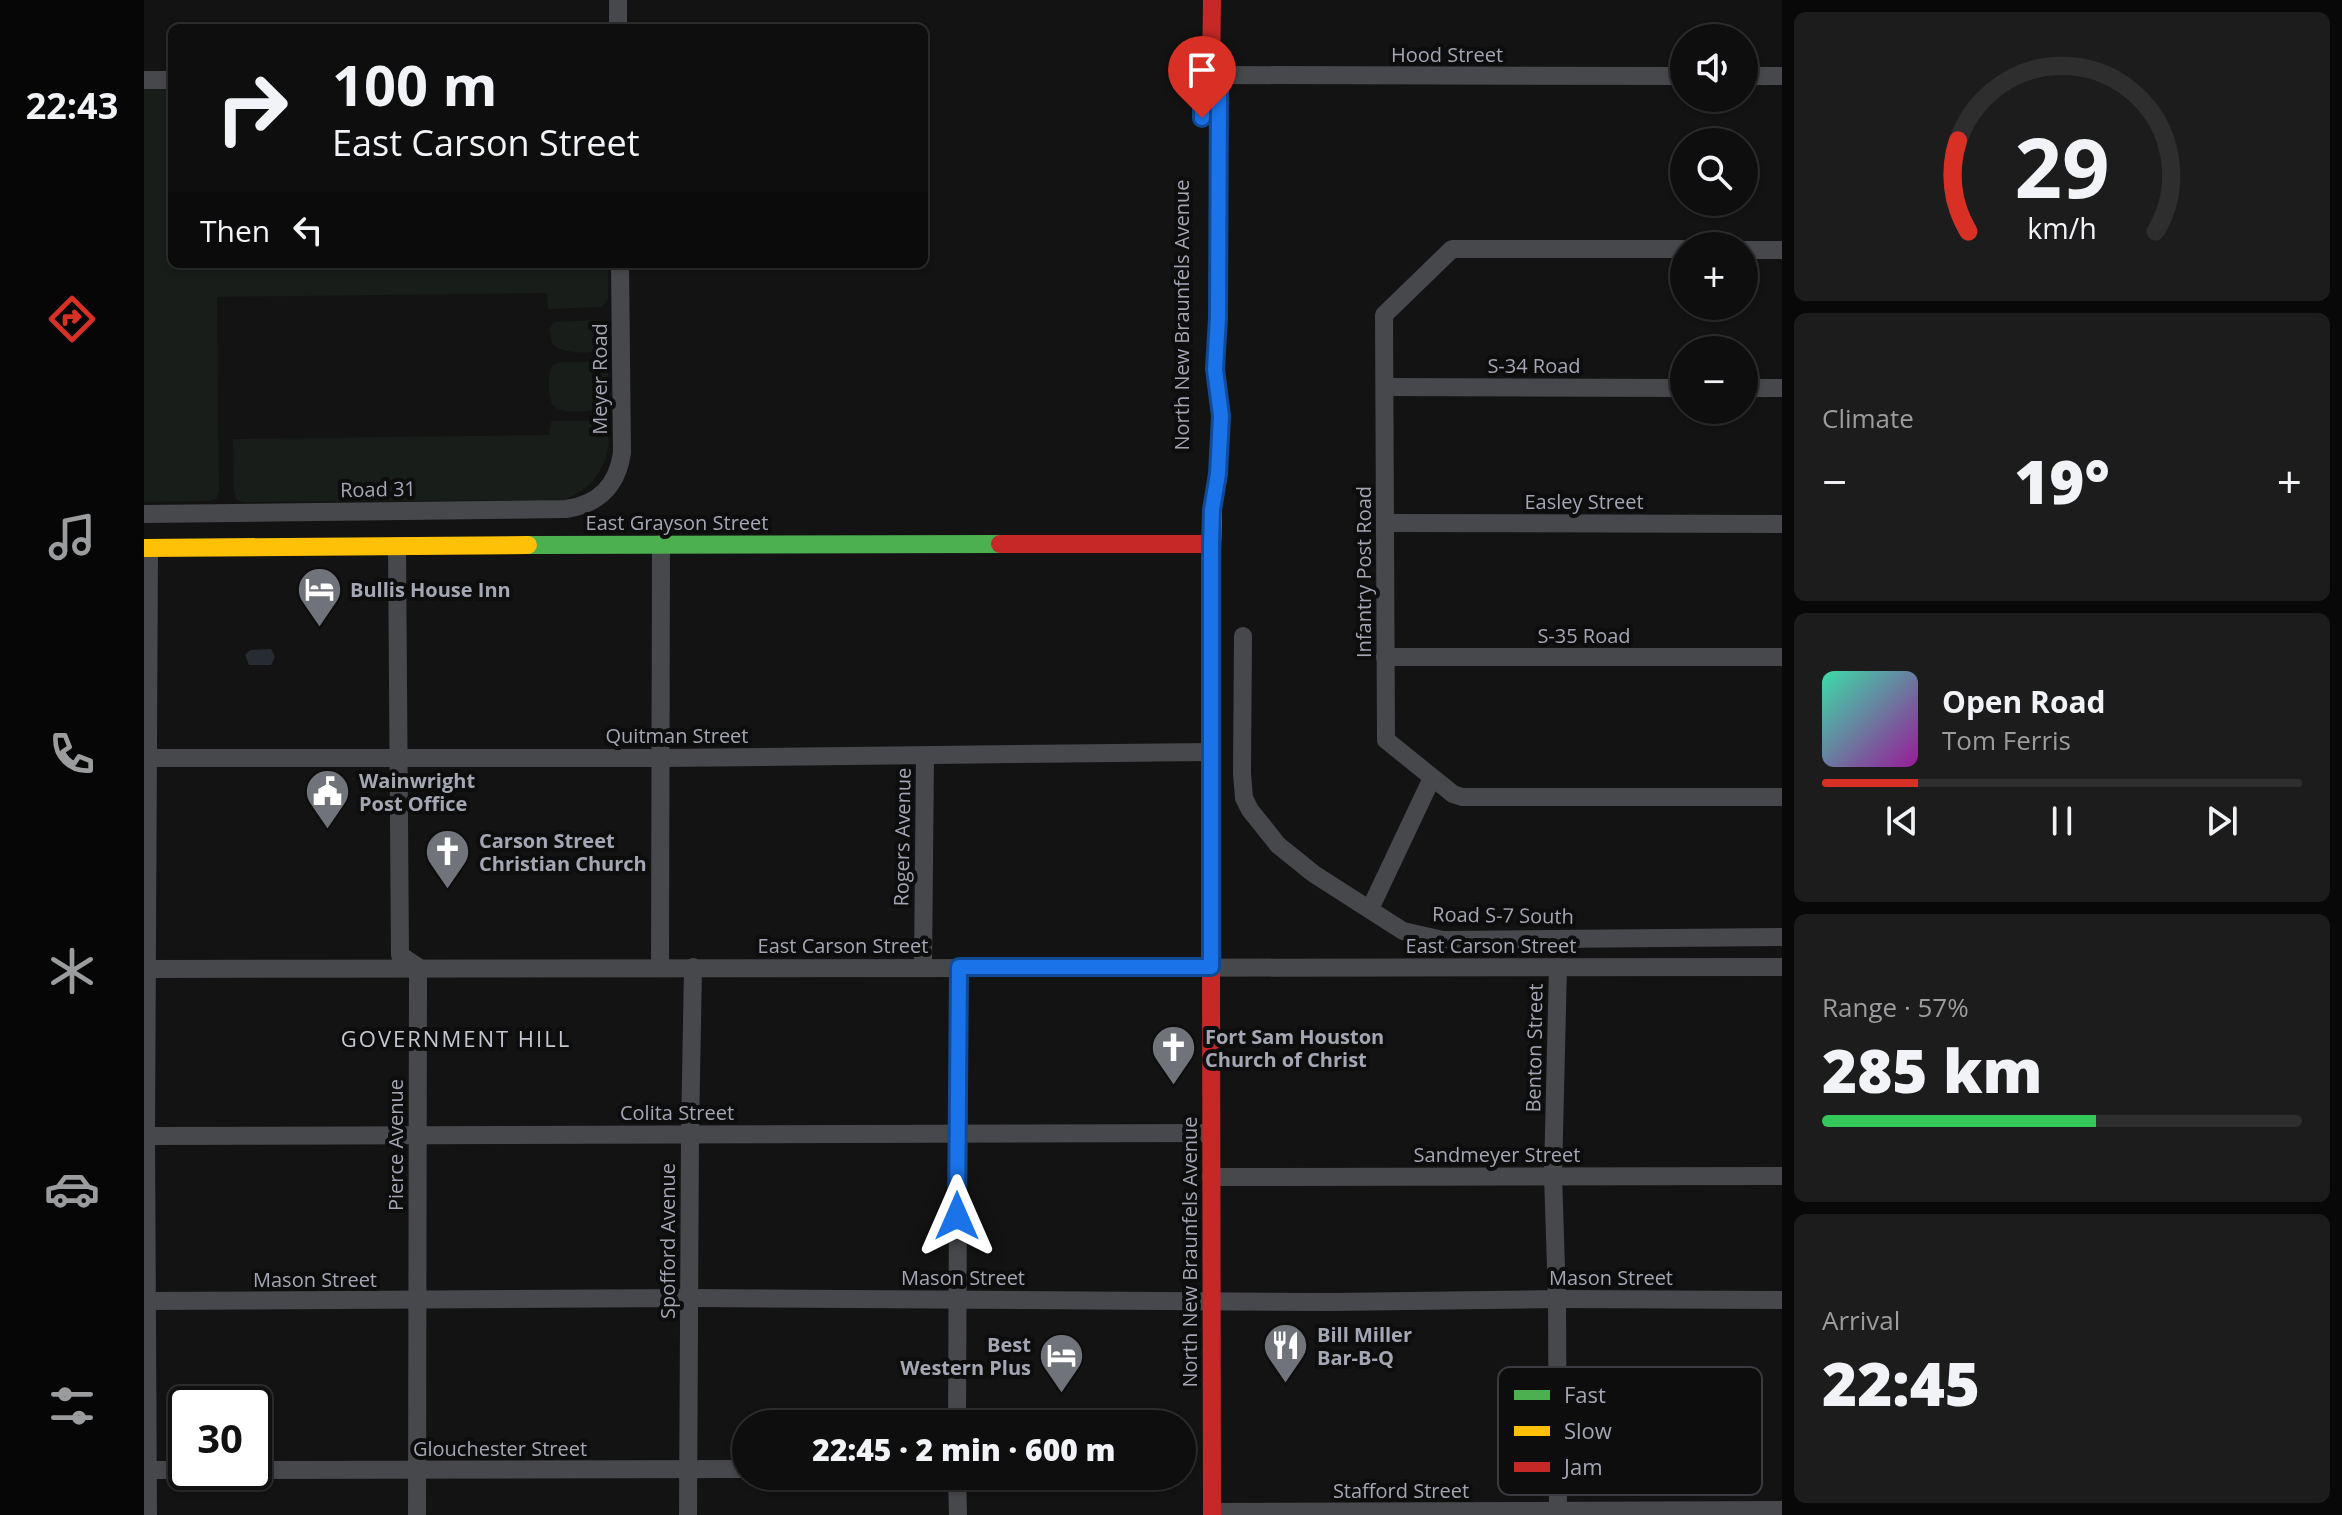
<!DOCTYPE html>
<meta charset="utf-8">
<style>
body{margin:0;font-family:"Open Sans",sans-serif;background:#1c1c1c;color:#f1f3f6;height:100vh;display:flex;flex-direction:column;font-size:30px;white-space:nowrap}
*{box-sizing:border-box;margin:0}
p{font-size:26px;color:#9b9c9e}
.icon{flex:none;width:44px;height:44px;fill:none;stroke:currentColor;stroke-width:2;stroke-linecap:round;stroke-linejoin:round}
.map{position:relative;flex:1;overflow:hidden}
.panel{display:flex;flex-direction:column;gap:12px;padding:12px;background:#080808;width:560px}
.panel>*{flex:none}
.guide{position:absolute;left:24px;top:24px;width:760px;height:244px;border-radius:12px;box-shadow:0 2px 6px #0004,0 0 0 2px #2e2e2e;background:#0e0e0e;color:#f1f3f6;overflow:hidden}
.buttons{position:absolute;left:1526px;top:24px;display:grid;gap:16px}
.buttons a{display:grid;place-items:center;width:88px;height:88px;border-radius:50%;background:#0e0e0e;box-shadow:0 2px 6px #0004,0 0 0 2px #2e2e2e;font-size:40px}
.speed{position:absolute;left:24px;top:1386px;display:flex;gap:16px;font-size:40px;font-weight:700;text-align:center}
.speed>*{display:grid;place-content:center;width:104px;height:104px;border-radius:50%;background:#0e0e0e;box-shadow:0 2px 6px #0004,0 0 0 2px #2e2e2e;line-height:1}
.speed .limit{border:4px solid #111;border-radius:12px;background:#fff;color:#111}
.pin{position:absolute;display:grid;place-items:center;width:68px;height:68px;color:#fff;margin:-82px -34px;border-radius:50% 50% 50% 0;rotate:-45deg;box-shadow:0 0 8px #0007}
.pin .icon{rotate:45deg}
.me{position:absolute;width:88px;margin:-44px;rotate:0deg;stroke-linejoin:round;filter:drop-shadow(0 0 6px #0008)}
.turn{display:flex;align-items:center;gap:28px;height:168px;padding:0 32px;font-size:36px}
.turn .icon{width:104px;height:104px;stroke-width:2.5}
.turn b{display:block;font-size:56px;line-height:68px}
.then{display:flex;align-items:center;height:76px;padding:0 32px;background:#0003;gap:16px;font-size:30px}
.big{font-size:60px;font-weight:800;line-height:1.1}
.panel .tile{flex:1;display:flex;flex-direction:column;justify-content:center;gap:12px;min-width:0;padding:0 28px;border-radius:12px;background:#1c1c1c}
.panel .dial{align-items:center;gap:0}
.dial svg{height:208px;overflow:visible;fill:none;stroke:#2e2e2e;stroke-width:7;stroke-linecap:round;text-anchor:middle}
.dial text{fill:#f1f3f6;stroke:none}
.song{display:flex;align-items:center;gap:24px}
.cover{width:96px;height:96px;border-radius:12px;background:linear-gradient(135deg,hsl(160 70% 55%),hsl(300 70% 35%))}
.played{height:8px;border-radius:4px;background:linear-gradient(90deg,#d93025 20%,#2e2e2e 20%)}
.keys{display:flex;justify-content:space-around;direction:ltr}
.heat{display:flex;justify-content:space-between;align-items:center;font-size:44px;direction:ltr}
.charge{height:12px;border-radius:6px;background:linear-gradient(90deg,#34c759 57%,#2e2e2e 0)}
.trip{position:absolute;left:588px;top:1410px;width:464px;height:80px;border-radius:40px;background:#0e0e0e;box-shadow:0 2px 6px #0004,0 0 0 2px #2e2e2e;font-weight:800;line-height:80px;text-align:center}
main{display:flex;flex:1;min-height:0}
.tabs{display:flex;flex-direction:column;width:144px;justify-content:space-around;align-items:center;background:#060606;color:#9b9c9e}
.tabs .icon{width:56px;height:56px}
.tabs .current{color:#d93025}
.tabs b{font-size:36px;color:#f1f3f6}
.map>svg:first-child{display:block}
</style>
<main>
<nav class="tabs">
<b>22:43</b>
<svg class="icon current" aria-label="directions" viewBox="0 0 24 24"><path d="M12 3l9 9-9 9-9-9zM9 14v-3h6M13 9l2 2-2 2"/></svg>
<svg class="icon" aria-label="music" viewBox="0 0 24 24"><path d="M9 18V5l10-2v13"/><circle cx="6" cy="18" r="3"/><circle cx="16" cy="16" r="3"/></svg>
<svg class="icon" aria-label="phone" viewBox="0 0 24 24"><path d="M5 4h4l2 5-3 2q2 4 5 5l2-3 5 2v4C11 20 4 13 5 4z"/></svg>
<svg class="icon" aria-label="climate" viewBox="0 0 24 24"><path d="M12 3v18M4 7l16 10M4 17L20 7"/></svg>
<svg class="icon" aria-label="car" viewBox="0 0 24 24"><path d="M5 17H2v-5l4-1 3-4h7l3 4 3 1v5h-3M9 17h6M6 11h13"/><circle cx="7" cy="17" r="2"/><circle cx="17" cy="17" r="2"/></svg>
<svg class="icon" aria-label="filters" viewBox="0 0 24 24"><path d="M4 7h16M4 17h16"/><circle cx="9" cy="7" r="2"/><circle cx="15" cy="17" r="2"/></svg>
</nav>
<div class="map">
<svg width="1638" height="1515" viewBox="0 0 1638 1515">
<rect width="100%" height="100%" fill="#131313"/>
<g fill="#181d19">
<polygon points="0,89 28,89 28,264 464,264 464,299 458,307 404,309 403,293 73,297 75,491 73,498 67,501 0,502"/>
<path d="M 455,320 C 465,326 469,346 453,351 C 440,354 418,353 408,344 L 405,329 L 410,322 Z"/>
<path d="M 417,362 L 461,362 L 466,382 L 463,402 C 460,405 457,408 453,409 C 443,412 417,414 410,406 C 404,400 403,377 407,369 C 409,364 411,364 417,362 Z"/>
<path d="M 407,421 L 454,421 C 475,433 461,468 448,482 C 441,490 429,495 421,500 L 98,502 L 92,499 L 90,491 L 89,439 L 405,435 Z"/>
</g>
<polygon fill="#272c33" points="127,649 131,657 127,665 105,665 101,655 106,650"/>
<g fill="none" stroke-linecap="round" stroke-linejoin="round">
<g stroke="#47484b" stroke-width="18">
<polyline points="474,0 474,28"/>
<polyline points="1067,75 1540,76"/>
<polyline points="1600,76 1638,76"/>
<polyline points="0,80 28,80"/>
<polyline points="1540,249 1308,249 1240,315 1242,740 1309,794 1318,797 1638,797"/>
<polyline points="1600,250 1638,250"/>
<polyline points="1241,387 1540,388"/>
<polyline points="1600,388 1638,388"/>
<path d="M 0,514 L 422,509 C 455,504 473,486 478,453 L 476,264"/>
<polyline points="1241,523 1638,524"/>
<polyline points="253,546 256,955 274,967 273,1515"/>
<polyline points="1099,636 1098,773 1100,798 1106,810 1134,845 1170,874 1259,931 1299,940 1638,937"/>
<polyline points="1241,657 1638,657"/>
<polyline points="0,758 518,758 1066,752"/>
<polyline points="1226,909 1288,778"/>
<polyline points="516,967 517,544"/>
<polyline points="779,967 781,756"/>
<polyline points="0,969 1638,967"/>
<polyline points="0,1136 1067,1133"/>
<polyline points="1067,1177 1638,1176"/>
<polyline points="0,1301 545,1298 1186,1302 1413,1299 1638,1300"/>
<polyline points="813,1424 815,967"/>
<polyline points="4,1470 42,1470"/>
<polyline points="110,1470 602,1469"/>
<polyline points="813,1476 814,1515"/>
<polyline points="1068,1512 1638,1510"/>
<polyline points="4,1515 2,1136 5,548"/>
<polyline points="544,1515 546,1133 549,967"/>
<polyline points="1414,1515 1413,1299 1409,1175 1414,967"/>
</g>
<polyline stroke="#4caf50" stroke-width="18" points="384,545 856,544"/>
<g stroke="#ffc107" stroke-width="18">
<polyline points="0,548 384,545"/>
<polyline points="1067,972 1066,634 1069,506"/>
</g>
<g stroke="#c62828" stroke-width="18">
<polyline points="1068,0 1067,75 1075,89 1074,318 1071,369 1077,416 1074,474 1069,506"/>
<polyline points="856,544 1067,544"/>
<polyline points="1067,972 1068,1515"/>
</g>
</g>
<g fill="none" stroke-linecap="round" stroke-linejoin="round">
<defs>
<polyline id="route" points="813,1216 815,967 1067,967 1067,544 1068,510 1074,474 1077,416 1071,369 1074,318 1075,89 1067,75 1058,87 1058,118"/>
</defs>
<use href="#route" stroke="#114b97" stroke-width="20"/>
<use href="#route" stroke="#1a73e8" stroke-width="14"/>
</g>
<defs>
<symbol id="hotel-pin" viewBox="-11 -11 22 30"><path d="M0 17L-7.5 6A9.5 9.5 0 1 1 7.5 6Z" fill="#71737b" stroke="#0d0d0e"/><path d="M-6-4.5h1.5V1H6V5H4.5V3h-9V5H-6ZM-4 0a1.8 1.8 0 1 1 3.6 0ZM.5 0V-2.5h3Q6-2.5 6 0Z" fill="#fff"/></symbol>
<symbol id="civic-pin" viewBox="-11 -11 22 30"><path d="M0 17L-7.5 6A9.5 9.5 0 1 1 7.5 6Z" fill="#71737b" stroke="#0d0d0e"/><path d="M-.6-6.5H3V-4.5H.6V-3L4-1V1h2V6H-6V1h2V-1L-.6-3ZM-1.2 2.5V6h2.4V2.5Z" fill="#fff"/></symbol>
<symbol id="church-pin" viewBox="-11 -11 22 30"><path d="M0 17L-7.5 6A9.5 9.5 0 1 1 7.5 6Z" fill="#71737b" stroke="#0d0d0e"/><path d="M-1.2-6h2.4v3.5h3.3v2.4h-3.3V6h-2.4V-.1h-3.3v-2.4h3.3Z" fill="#fff"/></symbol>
<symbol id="restaurant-pin" viewBox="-11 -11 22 30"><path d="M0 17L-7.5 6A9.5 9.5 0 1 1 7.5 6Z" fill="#71737b" stroke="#0d0d0e"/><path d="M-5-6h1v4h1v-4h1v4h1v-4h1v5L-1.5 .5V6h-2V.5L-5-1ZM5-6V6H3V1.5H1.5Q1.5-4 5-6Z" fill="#fff"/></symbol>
</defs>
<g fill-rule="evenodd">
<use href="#hotel-pin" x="150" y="564" width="51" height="69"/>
<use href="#civic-pin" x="158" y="766" width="51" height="69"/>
<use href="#church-pin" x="278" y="826" width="51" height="69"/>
<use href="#church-pin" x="1004" y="1022" width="51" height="69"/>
<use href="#restaurant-pin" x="1116" y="1320" width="51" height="69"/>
<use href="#hotel-pin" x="892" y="1330" width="51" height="69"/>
</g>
<g text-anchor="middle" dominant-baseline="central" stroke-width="8" stroke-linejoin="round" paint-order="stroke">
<g font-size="20" fill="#a4a7b3" stroke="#0d0d0e">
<text x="1303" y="54">Hood Street</text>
<text transform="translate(1037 315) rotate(-90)">North New Braunfels Avenue</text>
<text x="1390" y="365">S-34 Road</text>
<text transform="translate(455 379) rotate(-90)">Meyer Road</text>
<text transform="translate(234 489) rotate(-1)">Road 31</text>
<text x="1440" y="501">Easley Street</text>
<text x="533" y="522">East Grayson Street</text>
<text transform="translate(1219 572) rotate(-90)">Infantry Post Road</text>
<text x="1440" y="635">S-35 Road</text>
<text x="533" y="735">Quitman Street</text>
<text transform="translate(758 837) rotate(-89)">Rogers Avenue</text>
<text transform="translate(1359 915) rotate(1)">Road S-7 South</text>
<text x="699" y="945">East Carson Street</text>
<text x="1347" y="945">East Carson Street</text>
<text transform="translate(1390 1048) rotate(-89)">Benton Street</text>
<text x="533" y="1112">Colita Street</text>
<text transform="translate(251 1145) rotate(-90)">Pierce Avenue</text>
<text x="1353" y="1154">Sandmeyer Street</text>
<text transform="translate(523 1241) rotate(-90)">Spofford Avenue</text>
<text transform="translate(1045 1252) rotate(-90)">North New Braunfels Avenue</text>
<text x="819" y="1277">Mason Street</text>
<text x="1467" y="1277">Mason Street</text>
<text x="171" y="1279">Mason Street</text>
<text x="356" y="1448">Glouchester Street</text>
<text x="1257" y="1490">Stafford Street</text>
</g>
<g font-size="20" font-weight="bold" fill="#a4a7b3" stroke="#0d0d0e" text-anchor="start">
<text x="206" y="589">Bullis House Inn</text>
<text x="215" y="780">Wainwright<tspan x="215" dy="23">Post Office</tspan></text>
<text x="335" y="840">Carson Street<tspan x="335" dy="23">Christian Church</tspan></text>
<text x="1061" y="1036">Fort Sam Houston<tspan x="1061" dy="23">Church of Christ</tspan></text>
<text x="1173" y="1334">Bill Miller<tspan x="1173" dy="23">Bar-B-Q</tspan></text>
<text x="887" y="1344" text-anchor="end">Best<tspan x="887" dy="23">Western Plus</tspan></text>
</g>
<g font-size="22" letter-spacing="2" fill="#c5c7d0" stroke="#0d0d0e">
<text x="312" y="1038">GOVERNMENT HILL</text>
</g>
</g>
<rect x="1354" y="1367" width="264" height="128" rx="12" fill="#0d0d0e" stroke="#3a3b40" stroke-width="2"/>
<rect x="1370" y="1390" width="36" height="10" fill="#4caf50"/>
<rect x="1370" y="1426" width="36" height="10" fill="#ffc107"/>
<rect x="1370" y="1462" width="36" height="10" fill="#c62828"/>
<g font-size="22" fill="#a4a7b3">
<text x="1420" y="1403">Fast</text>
<text x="1420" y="1439">Slow</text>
<text x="1420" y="1475">Jam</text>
</g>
</svg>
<div class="buttons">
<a><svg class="icon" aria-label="sound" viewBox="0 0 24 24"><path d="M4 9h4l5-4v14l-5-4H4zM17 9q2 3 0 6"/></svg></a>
<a><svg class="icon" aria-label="search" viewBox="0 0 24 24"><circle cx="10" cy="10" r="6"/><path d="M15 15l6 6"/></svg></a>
<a>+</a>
<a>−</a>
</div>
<div class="speed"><div class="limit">30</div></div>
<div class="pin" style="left:1058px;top:118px;background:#d93025"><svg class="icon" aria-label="arrive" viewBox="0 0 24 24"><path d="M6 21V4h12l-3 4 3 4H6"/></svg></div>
<svg class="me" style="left:813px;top:1216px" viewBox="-20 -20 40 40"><path d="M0-17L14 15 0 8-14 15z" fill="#1a73e8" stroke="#fff" stroke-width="4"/></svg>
<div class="trip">22:45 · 2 min · 600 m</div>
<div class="guide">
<div class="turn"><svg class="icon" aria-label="right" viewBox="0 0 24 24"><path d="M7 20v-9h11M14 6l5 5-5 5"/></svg><div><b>100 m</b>East Carson Street</div></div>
<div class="then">Then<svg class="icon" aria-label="left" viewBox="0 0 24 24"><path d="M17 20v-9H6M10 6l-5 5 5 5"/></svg></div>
</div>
</div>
<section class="panel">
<div class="tile dial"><svg viewBox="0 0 100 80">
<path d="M14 69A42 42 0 1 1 86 69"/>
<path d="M14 69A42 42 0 0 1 10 34" stroke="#d93025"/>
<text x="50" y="56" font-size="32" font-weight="700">29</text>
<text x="50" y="72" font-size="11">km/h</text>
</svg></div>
<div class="tile"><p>Climate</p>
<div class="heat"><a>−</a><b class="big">19°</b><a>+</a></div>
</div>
<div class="tile">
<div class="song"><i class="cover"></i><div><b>Open Road</b><p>Tom Ferris</p></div></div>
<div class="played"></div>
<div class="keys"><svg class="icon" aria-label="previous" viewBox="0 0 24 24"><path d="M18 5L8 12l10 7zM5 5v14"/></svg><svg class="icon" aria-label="pause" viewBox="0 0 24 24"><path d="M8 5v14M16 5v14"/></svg><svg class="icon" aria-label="next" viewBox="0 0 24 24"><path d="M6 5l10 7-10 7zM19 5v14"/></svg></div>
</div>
<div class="tile"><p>Range · 57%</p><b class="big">285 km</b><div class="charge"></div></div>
<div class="tile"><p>Arrival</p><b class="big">22:45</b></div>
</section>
</main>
